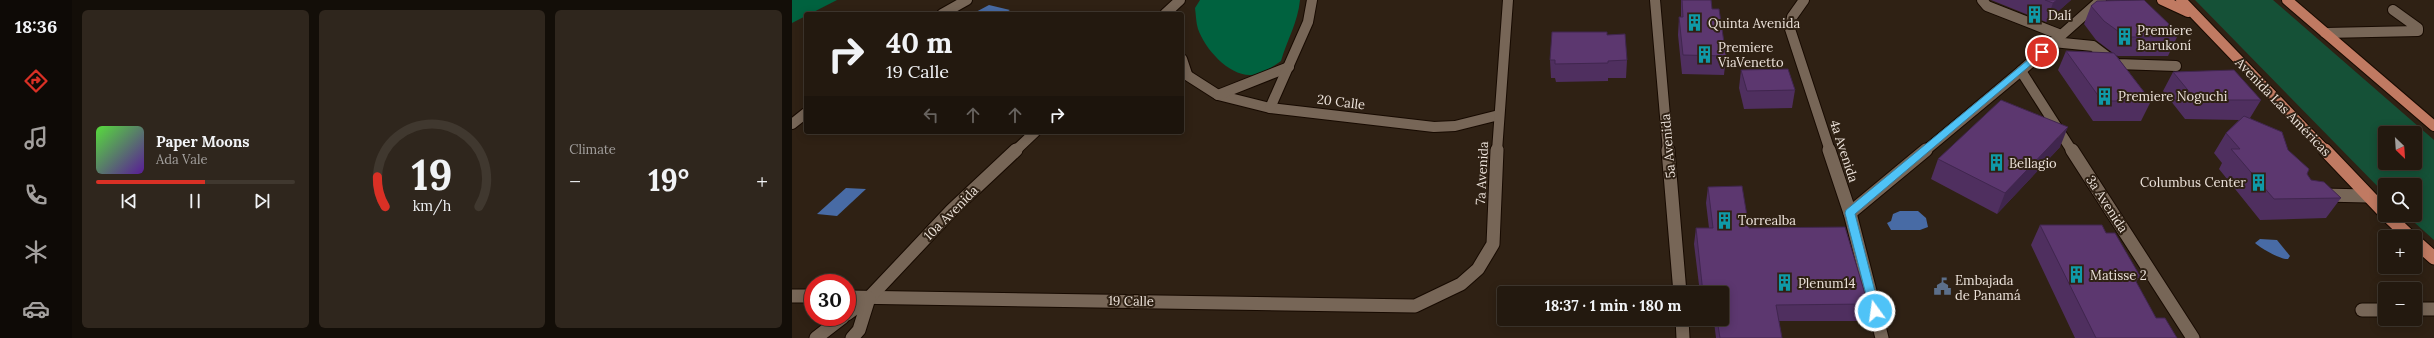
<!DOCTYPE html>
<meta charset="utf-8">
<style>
body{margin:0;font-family:Lora,serif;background:#2f261d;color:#f1f3f6;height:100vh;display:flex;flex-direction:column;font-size:15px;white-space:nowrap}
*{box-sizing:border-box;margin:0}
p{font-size:13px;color:#a3a09e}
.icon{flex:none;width:22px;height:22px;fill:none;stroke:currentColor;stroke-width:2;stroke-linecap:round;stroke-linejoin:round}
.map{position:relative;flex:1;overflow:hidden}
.panel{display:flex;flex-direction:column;gap:10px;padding:10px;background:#130e08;width:720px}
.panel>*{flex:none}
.banner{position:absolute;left:12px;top:12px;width:380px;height:122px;border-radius:4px;box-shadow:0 2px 10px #0003,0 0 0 1px #40382f;background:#23190f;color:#f1f3f6;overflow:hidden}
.needle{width:26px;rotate:155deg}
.tools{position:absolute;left:1586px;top:126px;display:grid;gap:8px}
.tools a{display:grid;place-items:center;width:44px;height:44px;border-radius:4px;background:#23190f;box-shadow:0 2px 10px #0003,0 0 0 1px #40382f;font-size:20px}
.speed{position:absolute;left:12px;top:274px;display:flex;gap:8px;font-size:20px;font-weight:700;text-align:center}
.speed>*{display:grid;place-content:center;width:52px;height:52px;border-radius:50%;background:#23190f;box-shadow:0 2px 10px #0003,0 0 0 1px #40382f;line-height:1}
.speed .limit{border:6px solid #d22;background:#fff;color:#111}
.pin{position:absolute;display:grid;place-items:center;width:34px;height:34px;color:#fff;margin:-17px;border:2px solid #fff;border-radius:50%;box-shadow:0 1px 4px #0007}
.me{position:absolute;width:44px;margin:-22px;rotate:346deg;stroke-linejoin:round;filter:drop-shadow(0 0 3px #0008)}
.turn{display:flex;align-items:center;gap:14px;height:84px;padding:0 16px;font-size:18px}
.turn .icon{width:52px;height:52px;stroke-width:2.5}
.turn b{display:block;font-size:28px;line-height:34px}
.lanes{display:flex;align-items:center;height:38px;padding:0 16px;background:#0003;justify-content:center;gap:20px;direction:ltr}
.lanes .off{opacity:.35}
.big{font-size:30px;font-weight:800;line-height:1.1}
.panel .widget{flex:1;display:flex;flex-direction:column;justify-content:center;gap:6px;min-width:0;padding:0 14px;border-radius:6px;background:#2f261d}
.panel .dial{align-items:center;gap:0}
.dial svg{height:104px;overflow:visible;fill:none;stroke:#40382f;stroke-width:7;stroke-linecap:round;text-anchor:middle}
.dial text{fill:#f1f3f6;stroke:none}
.song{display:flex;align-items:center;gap:12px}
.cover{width:48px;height:48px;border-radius:6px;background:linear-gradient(135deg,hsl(110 70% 55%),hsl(270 70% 35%))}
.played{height:4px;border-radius:2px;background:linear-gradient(90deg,#d93025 55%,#40382f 55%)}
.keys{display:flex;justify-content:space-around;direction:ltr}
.heat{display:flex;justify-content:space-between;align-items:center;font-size:22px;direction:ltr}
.panel .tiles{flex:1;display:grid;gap:10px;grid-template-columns:repeat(3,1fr)}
.trip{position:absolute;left:705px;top:286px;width:232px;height:40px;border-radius:4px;background:#23190f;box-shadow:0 2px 10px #0003,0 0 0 1px #40382f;font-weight:800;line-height:40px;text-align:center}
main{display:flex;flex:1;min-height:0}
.menu{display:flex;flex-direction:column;width:72px;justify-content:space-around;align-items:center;background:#0e0a06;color:#a3a09e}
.menu .icon{width:28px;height:28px}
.menu .on{color:#d93025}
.menu b{font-size:18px;color:#f1f3f6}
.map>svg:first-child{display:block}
</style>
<main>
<nav class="menu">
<b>18:36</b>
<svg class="icon on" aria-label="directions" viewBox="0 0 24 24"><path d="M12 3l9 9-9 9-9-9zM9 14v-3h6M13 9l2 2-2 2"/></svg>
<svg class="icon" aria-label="music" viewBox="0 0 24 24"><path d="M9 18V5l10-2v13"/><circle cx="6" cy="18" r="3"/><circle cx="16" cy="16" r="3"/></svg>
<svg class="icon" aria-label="phone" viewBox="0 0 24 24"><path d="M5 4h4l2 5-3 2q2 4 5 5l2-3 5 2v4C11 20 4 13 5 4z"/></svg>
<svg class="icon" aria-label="climate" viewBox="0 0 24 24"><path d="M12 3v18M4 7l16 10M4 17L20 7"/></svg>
<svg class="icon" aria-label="car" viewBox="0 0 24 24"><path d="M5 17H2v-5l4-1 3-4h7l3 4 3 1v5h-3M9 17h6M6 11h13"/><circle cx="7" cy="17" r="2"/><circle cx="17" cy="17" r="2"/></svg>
</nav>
<section class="panel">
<div class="tiles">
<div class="widget">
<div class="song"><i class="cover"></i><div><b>Paper Moons</b><p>Ada Vale</p></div></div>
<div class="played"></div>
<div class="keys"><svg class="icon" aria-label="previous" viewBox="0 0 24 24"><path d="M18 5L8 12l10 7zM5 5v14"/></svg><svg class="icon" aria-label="pause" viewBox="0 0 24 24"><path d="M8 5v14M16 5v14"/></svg><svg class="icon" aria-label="next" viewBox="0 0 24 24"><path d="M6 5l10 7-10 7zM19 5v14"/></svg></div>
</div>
<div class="widget dial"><svg viewBox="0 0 100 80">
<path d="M14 69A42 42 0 1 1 86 69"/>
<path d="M14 69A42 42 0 0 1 8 46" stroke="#d93025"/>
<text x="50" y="56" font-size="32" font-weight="700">19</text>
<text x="50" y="72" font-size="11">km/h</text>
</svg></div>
<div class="widget"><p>Climate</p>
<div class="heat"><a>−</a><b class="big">19°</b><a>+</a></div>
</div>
</div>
</section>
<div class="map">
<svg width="1642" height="338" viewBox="0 0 1642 338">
<rect width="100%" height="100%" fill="#2f2114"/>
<path fill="#155137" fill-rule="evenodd" d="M 1403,0 L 1481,0 L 1642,140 L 1642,240 L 1614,215 L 1623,215 L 1623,185 L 1593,185 L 1593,194 ZM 1593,133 L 1623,133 L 1623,163 L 1593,163 Z"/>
<g fill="#00623f">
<polygon points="0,0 45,0 0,23"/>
<path d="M 408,0 L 508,0 C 506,22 495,40 489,61 C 480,67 471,74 459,75 C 437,76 413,49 406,29 C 404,23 404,15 403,8 Z"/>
</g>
<g fill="#486ba5">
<polygon points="197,5 218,10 211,14 182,13"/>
<polygon points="54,188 74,189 45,216 25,214"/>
<polygon points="1108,211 1126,211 1134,218 1136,227 1128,230 1099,230 1095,223 1099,221 1101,214"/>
<path d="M 1468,239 L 1485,240 L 1498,256 L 1496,259 C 1489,260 1468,248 1463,243 Z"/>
</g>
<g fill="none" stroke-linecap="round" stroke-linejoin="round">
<defs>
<g id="minor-far1">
<polyline points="863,0 876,151"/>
<polyline points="1012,0 1000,17 998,29 1038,151"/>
<polyline points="1190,0 1195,6 1269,35"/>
<polyline points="150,14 175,0"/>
<polyline points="373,14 388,0"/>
<polyline points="1533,33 1626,31 1626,28 1601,10"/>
<polyline points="1261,42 1301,46 1325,64 1384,66"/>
<polyline points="390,59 395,74"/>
<polyline points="1229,71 1280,151"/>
<polyline points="390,72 426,95 478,108 642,127 663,126 707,115"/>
<polyline points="426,95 497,67"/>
<polyline points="478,108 516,22 520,0"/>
<polyline points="0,124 14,113"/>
<polyline points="223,151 243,132"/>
<polyline points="705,151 716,0"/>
<polyline points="1133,151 1229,71 1309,0"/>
</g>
<g id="minor">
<polyline points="876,150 888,293"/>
<polyline points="1037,150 1058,213 1090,338"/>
<polyline points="1280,150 1401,338"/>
<polyline points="1530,195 1576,196"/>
<polyline points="1058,213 1134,150"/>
<polyline points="0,296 21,296"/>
<polyline points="55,297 623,306 669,284 686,269 701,244 705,150"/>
<polyline points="1623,309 1642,309"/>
<polyline points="1570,310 1593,310"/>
<polyline points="55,314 77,298 160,210 224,150"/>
<polyline points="890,319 891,338"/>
<polyline points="24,338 51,317"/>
<polyline points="60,338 67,330 77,298"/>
</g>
<g id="major-far1">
<polyline points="1370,0 1396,12"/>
<polyline points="1389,0 1534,151"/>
<polyline points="1495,0 1642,126"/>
</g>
<g id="major">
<polyline points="1533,150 1593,213"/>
<polyline points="1595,215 1618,237"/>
<polyline points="1623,241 1642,258"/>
</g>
</defs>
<use href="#minor-far1" stroke="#170a01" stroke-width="12"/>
<use href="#minor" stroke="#170a01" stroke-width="15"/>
<use href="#major-far1" stroke="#170a01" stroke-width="12"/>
<use href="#major" stroke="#170a01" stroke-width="15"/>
<use href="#minor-far1" stroke="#776657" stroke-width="10"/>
<use href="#minor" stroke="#776657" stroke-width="13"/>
<use href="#major-far1" stroke="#c07a62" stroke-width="10"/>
<use href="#major" stroke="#c07a62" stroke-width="13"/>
</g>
<g fill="#4f2f5f">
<polygon points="889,0 919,0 920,9 934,56 932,75 890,74 886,35 887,17 889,17"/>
<polygon points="1200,0 1279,0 1254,22 1199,0"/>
<polygon points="1299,6 1379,26 1378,29 1385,37 1376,56 1326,56 1324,55 1359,101 1349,121 1301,121 1266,70 1274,51 1321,53 1304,40 1292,24"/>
<polygon points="815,35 835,60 834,78 816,78 816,81 764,82 763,78 759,78 758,60"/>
<polygon points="949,70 1003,90 1000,108 952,109 947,88"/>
<polygon points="1381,72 1469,100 1458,118 1496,150 1515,174 1519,180 1549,198 1534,218 1468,220 1427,169 1430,163 1422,153 1434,133 1447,120 1393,119 1371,91"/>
<polygon points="1268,147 1205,214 1139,179 1146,159"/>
<polygon points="916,187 957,228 1076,304 1071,321 987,321 990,338 924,338 922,322 911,322 910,319 930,319 930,293 908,293 902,244 904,228 917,228 914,203"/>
<polygon points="1248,225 1314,233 1348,276 1344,282 1364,318 1385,338 1283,338 1239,245"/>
</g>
<g fill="#40264e">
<polygon points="1265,0 1279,0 1254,22 1261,3"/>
<polygon points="1276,127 1268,147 1205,214 1213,193"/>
</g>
<g fill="#5c376f" stroke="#40264e">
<polygon points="890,0 919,0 920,9 927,9 934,56 891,55 887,17 891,17"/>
<polygon points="1253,0 1265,0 1261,3"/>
<polygon points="1352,0 1379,26 1375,26 1385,37 1334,37 1312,21 1299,6 1305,1"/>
<polygon points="760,32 815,32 815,35 833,34 835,60 816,61 816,63 763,64 763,60 758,60"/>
<polygon points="1274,51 1322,53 1359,101 1310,101"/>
<polygon points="996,69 1003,90 955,91 949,70"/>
<polygon points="1442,70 1469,100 1404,100 1381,72"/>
<polygon points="1209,100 1276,127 1213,193 1146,159"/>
<polygon points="1452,116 1490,132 1496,150 1517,169 1515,174 1519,180 1532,182 1549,198 1482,199 1439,149 1448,149 1434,133"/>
<polygon points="950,186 957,228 1053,227 1076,304 984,305 990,338 928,338 925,319 930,319 930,293 911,293 904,228 921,228 916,187"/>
<polygon points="1248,225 1310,225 1314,233 1323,233 1348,276 1341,276 1364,318 1373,318 1385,338 1304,338"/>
</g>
<polygon fill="#4fc3f7" stroke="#337fa1" points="1248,50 1254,52 1063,214 1088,311 1086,314 1079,314 1053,213 1054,210"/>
<defs>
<symbol id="building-bare" viewBox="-9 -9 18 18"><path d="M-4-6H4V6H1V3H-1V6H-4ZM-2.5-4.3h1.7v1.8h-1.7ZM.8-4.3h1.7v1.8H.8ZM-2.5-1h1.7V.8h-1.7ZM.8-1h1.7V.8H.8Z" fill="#0f9aa8" stroke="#2f2114" stroke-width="2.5" paint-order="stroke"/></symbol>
<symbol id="civic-bare" viewBox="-9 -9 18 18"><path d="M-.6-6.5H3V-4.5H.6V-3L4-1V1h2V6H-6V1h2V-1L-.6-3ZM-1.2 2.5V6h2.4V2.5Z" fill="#5c6f8a" stroke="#2f2114" stroke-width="2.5" paint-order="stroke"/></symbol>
</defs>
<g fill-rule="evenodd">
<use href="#building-bare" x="1230" y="2" width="25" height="25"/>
<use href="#building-bare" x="890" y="10" width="25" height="25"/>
<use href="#building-bare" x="1320" y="24" width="25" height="25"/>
<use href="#building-bare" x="900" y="42" width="25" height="25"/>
<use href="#building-bare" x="1300" y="84" width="25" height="25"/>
<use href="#building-bare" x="1192" y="150" width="25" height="25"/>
<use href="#building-bare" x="1454" y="170" width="25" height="25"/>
<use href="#building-bare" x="920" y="208" width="25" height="25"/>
<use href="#building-bare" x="1272" y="262" width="25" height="25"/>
<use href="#building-bare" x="980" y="270" width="25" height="25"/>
<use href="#civic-bare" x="1138" y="274" width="25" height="25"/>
</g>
<g text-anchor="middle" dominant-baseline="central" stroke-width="4" stroke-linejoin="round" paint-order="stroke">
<g font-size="13" fill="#ede3db" stroke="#2f2114" text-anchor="start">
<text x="1256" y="15">Dalí</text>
<text x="916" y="23">Quinta Avenida</text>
<text x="1345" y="30">Premiere<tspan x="1345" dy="15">Barukoní</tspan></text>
<text x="926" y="47">Premiere<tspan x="926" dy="15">ViaVenetto</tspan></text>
<text x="1326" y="96">Premiere Noguchi</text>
<text x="1217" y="163">Bellagio</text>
<text x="1454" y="182" text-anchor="end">Columbus Center</text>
<text x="946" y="220">Torrealba</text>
<text x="1298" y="275">Matisse 2</text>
<text x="1163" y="280">Embajada<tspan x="1163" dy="15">de Panamá</tspan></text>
<text x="1006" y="283">Plenum14</text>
</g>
<g font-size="13" fill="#ede3db" stroke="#2f2114">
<text transform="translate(549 102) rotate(7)">20 Calle</text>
<text transform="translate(1491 107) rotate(46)">Avenida Las Américas</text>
<text transform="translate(876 146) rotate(-95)">5a Avenida</text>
<text transform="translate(1052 151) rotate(72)">4a Avenida</text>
<text transform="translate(690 173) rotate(-87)">7a Avenida</text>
<text transform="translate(1315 204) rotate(57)">3a Avenida</text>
<text transform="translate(159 213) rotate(-45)">10a Avenida</text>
<text transform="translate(339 301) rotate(1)">19 Calle</text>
</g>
</g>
</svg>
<div class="tools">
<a><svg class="needle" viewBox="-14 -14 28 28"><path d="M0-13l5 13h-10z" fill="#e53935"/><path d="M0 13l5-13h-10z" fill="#a3a09e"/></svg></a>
<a><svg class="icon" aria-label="search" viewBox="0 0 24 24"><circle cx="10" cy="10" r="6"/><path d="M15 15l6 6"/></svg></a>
<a>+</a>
<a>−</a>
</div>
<div class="speed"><div class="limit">30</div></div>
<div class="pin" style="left:1250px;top:52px;background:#d93025"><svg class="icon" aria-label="arrive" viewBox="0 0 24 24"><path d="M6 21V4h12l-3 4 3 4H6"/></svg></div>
<svg class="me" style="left:1083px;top:311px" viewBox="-20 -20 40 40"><circle r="17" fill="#4fc3f7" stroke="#fff" stroke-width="3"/><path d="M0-11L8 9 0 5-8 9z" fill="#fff"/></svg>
<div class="trip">18:37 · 1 min · 180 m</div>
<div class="banner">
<div class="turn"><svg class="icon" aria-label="right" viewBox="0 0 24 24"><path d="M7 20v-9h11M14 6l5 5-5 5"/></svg><div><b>40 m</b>19 Calle</div></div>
<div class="lanes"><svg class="icon off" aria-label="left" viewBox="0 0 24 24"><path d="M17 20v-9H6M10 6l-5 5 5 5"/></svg><svg class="icon off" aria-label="ahead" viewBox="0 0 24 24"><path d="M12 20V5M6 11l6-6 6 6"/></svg><svg class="icon off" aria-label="ahead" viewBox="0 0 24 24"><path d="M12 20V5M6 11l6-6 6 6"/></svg><svg class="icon" aria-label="right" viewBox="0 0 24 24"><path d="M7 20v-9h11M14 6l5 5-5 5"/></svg></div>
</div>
</div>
</main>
